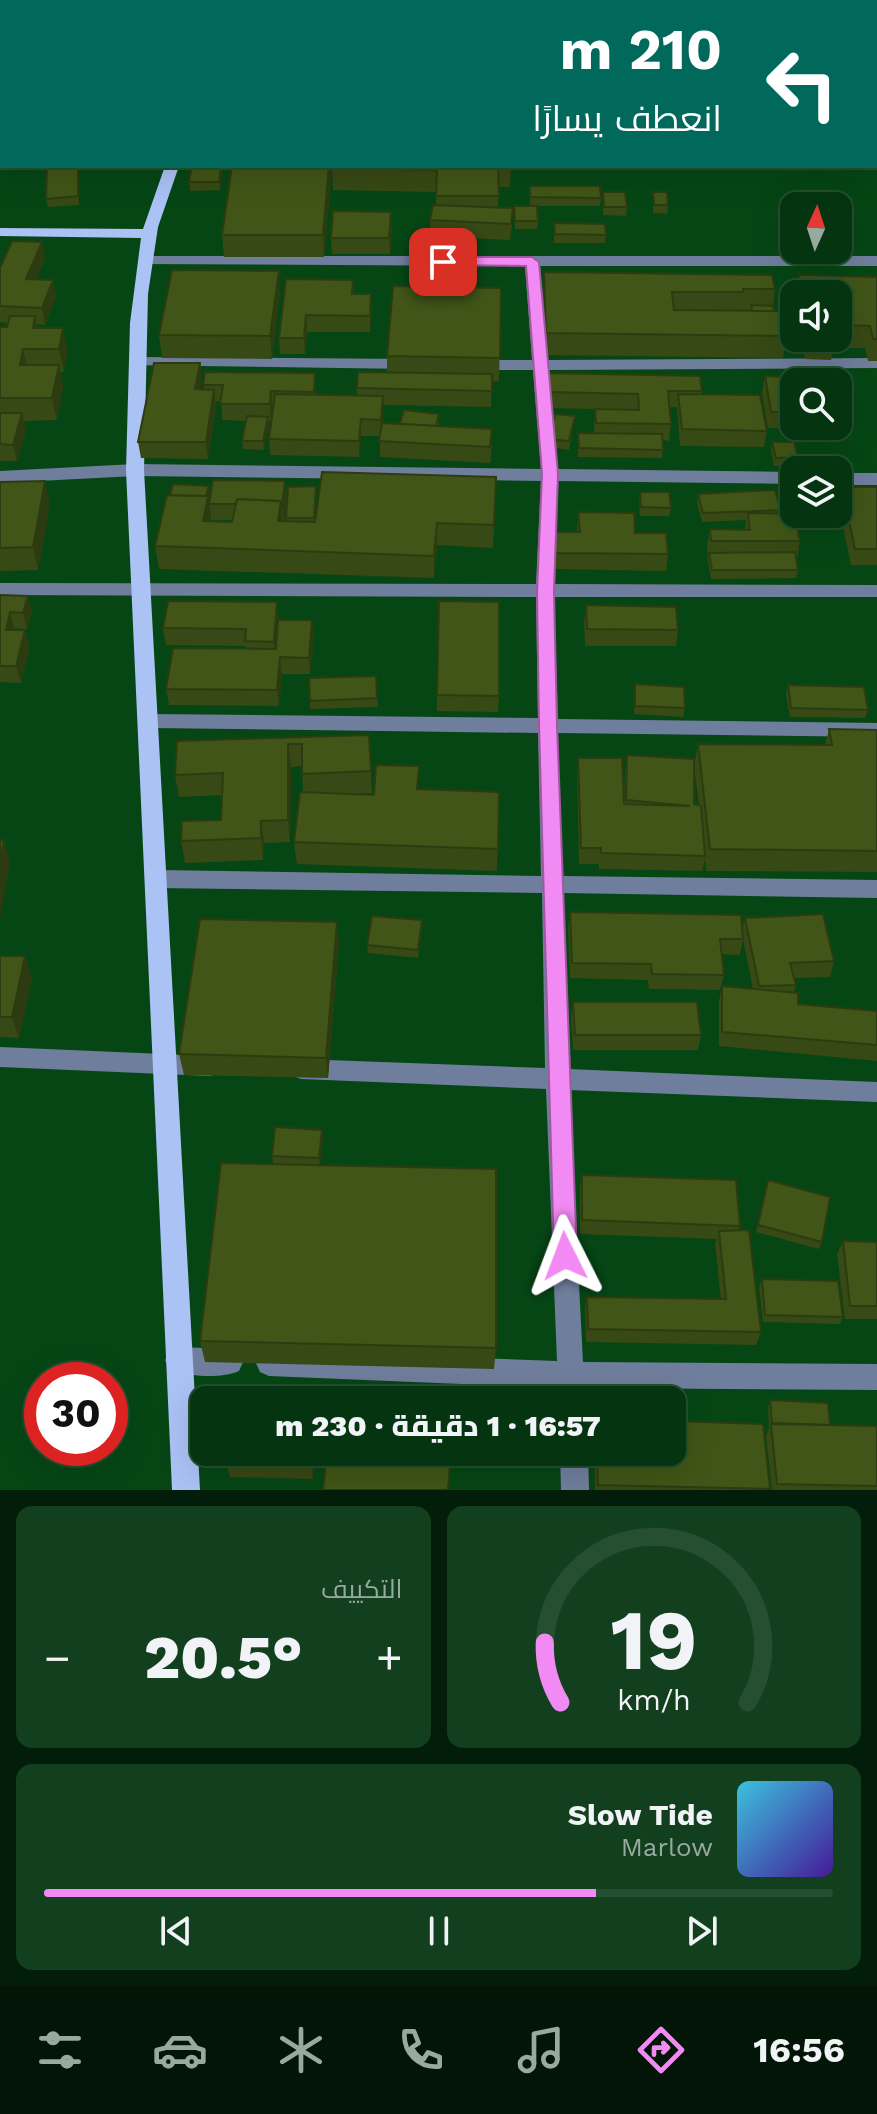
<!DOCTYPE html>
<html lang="ar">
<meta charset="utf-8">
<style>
body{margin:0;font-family:"Work Sans",Cairo,sans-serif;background:#123f1e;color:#f1f3f6;direction:rtl;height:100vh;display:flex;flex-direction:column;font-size:30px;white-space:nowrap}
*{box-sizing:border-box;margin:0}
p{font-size:26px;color:#97aa9f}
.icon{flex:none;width:44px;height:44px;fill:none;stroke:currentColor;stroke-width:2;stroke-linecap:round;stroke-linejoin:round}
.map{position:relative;height:1490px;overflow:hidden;direction:ltr}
.drawer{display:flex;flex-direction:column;gap:16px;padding:16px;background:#021d09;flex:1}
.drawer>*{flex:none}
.banner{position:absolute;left:0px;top:0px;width:878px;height:168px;box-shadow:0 8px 32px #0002,0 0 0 2px #254f30;direction:rtl;background:#00695c;color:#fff;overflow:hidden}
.needle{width:52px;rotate:3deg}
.tools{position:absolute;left:780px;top:192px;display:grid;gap:16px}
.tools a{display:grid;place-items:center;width:72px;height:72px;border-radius:16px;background:#043410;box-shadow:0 8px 32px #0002,0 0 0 2px #254f30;font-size:40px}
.speed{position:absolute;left:24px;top:1362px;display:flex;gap:16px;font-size:40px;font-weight:700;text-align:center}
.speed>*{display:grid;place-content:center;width:104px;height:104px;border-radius:50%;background:#043410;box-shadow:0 8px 32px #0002,0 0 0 2px #254f30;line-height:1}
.speed .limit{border:12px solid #d22;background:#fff;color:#111}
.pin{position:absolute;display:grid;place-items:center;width:68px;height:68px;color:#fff;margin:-34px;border-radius:16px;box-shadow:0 4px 12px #0006}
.me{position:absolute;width:88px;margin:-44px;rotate:357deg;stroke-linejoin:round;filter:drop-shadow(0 0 6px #0008)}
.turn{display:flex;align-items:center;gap:28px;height:168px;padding:0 24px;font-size:36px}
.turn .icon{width:104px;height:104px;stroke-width:2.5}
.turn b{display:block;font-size:56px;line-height:68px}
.big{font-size:60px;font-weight:800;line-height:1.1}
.drawer .card{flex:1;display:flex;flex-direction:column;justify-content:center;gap:12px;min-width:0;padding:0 28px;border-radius:16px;background:#123f1e}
.drawer .dial{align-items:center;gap:0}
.dial svg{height:208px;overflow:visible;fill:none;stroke:#254f30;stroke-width:7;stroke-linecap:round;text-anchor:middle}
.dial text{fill:#f1f3f6;stroke:none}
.song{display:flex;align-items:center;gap:24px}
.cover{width:96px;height:96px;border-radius:12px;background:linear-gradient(135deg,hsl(190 70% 55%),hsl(260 70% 35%))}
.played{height:8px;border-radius:4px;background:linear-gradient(90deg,#f28af3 70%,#254f30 70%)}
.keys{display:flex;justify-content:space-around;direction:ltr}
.heat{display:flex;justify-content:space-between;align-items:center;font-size:44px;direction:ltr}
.drawer .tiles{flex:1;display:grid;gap:16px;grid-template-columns:1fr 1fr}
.card:last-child{grid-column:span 2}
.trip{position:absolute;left:190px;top:1386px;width:496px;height:80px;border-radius:16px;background:#043410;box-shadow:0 8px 32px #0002,0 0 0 2px #254f30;font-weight:800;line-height:80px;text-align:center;direction:rtl}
.tab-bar{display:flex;height:128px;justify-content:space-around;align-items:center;background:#021506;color:#97aa9f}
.tab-bar .icon{width:56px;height:56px}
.tab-bar .current{color:#f28af3}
.tab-bar b{font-size:36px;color:#f1f3f6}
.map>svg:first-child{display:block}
</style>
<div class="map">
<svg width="877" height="1490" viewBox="0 0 877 1490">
<rect width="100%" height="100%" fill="#064615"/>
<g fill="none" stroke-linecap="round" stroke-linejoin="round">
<g fill="#707e9d" fill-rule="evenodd">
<rect x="318" y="0" width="12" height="2"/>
<polygon points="441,0 453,0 454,2 442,2"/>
<rect x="591" y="0" width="12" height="2"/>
<polygon points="690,0 773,0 774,2 691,2"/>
<polygon points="876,0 877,0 877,8 876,2 871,2"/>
<rect x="876" y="132" width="1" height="8"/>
<polygon points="145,256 877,256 877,266 540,266 548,360 877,358 877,368 549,370 558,469 794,472 794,484 558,481 555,584 877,585 877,597 554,597 558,719 877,723 877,737 558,733 562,876 877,880 877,898 563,893 568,1069 877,1082 877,1102 569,1090 583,1362 877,1364 877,1390 585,1388 585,1400 559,1400 558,1388 269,1376 260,1372 256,1363 260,1354 269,1350 557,1361 546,1089 301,1079 293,1076 289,1069 293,1062 301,1059 545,1068 542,893 157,888 149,885 146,879 149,873 157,870 541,876 538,733 150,728 143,726 140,721 143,716 150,714 538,718 536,597 0,595 0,583 536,584 541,481 135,476 0,483 0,471 135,464 541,469 533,370 475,370 467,365 475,360 532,360 525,266 140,264 140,258"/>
<polygon points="135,357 411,359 419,364 411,369 129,365 129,359"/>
<rect x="838" y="473" width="39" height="12"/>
<polygon points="0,1047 210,1056 218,1059 222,1066 218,1073 210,1076 0,1067"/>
<path d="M 178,1347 L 230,1349 L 239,1353 L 243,1362 L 239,1371 C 221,1379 187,1377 169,1369 L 165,1360 L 169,1351 Z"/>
<polygon points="560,1452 588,1452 589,1490 561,1490"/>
</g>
<g fill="#abc2f5" fill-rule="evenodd">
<polygon points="179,0 191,0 192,2 180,2"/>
<polygon points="165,166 179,166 158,227 148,294 144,470 200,1490 172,1490 126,470 130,323 141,238 0,236 0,228 143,229"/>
</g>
</g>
<g fill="#374914">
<rect x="876" y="32" width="1" height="92"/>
<polygon points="223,166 220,190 190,191 189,182"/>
<polygon points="332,166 324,257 224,257 222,235"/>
<polygon points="332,166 511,166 510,187 499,187 498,208 512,224 510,240 431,236 430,220 436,205 436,192 333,190"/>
<polygon points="79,171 79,205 48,207 46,199"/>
<polygon points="530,186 601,198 600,206 530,206"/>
<polygon points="603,192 627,207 626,216 603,215"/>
<polygon points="653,192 668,205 667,214 653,213"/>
<polygon points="514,206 538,221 537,229 515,229"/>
<polygon points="554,223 606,235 605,243 554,243"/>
<polygon points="392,228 390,254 332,254 331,238"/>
<polygon points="42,242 45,258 36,280 53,280 56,296 45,325 37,324 38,328 67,351 64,372 60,372 63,388 57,420 24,421 26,430 17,461 0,461 0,327 7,327 8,323 0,322 0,268"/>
<polygon points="544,272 775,289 773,306 774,311 787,336 783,358 545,355 543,295"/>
<polygon points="799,275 877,277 877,361 868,361 865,348 833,348 831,360 805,359 801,338 838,338 838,294 795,294"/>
<polygon points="286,279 353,280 354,294 372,310 370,332 307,332 305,354 280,354 279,338"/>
<polygon points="501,288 499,381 492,381 491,407 383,405 383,423 439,423 438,426 492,445 490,463 380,457 380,436 361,436 359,457 270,455 269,439 273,407 271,421 269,421 269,425 264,450 243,449 242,441 246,421 222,420 221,401 216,401 216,406 208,459 141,458 138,442 200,363 202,379 200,389 204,389 205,372 316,389 316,395 357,396 357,388 387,373 387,356"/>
<polygon points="280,293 272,359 162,358 159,335"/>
<polygon points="547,373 702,391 702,394 767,431 764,447 680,446 677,407 669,407 671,424 669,441 663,440 662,458 578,457 578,433 594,433 595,409 546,408"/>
<polygon points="765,376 794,393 794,426 836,426 835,429 768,428 762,393"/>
<polygon points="575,416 569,450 549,447 549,439"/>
<polygon points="772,442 798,457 796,466 774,466 771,450"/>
<polygon points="496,477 493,548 437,545 434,578 159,569 155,546 170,495 209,486 210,494 208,502 210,521 232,522 232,520 211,520 209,504 285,481 287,497 284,521 286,521 288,487 316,486 315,519"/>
<polygon points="0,482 50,504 38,570 0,571"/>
<polygon points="842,487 877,487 877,565 851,565 838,503"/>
<polygon points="640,492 671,508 669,516 640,516 639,501"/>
<polygon points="698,494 781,510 781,513 800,541 797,558 798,570 796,578 711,579 708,561 707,546 710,529 745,530 746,520 702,522 697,503"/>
<polygon points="578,512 635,533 668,554 666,571 553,569 554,532 577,532"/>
<polygon points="0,595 28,596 32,613 27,629 14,628 14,630 25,630 30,646 21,683 0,682"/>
<polygon points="586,605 678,630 676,646 585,646 584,622"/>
<polygon points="279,620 314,636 310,674 282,674 279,706 169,705 166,689 246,649 245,646 166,645 163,628"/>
<polygon points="376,676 378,707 310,709 310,701"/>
<polygon points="635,684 685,708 683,717 634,714"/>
<polygon points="788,685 868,710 865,718 790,717 786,694"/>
<polygon points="437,695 499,696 498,712 437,711"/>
<polygon points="829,729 877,730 877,872 706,871 705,859 702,871 599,869 599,864 579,864 577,774 578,758 624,799 625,771 627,755 694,804 699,805 694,766 698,744 825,745"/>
<polygon points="369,735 372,793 353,794 374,795 419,789 499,792 497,871 297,864 294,842 303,792 302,766 291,767 290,842 264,843 263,860 185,863 181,841 221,820 222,795 179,797 175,775 177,741"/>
<polygon points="570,912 742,931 745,918 834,961 830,977 794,978 796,985 794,993 798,1004 877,1011 877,1061 719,1046 719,1001 722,986 753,989 743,939 740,955 721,954 724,975 720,990 649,989 648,980 570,978 568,928"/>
<polygon points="337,922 339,943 328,1078 184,1075 179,1054"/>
<polygon points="422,928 418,958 368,953 367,945"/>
<polygon points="0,956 32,978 19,1038 0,1037"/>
<polygon points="573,1002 701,1035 698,1050 573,1050 571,1017"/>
<polygon points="322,1130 323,1137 320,1165 496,1348 494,1369 205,1362 200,1341 273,1163 272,1156"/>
<polygon points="582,1175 740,1226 739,1230 761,1332 756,1345 586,1342 585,1310 587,1297 721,1299 715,1244 717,1239 580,1234 580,1189"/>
<polygon points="768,1180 822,1242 819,1249 756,1232"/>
<polygon points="843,1241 877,1242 877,1319 845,1319 837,1254"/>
<polygon points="762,1279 843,1317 840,1324 763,1322 759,1286"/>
<polygon points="770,1400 830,1425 877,1426 877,1490 772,1490 766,1436 769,1428 768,1407"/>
<polygon points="315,1452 313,1479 230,1477 227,1466"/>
<polygon points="327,1452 500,1452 499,1466"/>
<polygon points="594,1452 672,1452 770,1489 769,1490 595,1490"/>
</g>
<g fill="#2d3c10">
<polygon points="79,166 79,205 78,196"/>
<polygon points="221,166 223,166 220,190 219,182"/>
<polygon points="329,166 332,166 324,257 323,235"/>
<polygon points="391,212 392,228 390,254 389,238"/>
<polygon points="42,242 45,258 30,295 26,279"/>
<polygon points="279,271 280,293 272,359 270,336"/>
<polygon points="53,280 56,296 45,325 42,308"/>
<polygon points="371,294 372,310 370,332 370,316"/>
<polygon points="306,315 307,332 305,354 304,338"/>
<polygon points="35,316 40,339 38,351 33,328"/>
<polygon points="63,328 67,351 64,372 59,349"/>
<polygon points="23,349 28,372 20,365"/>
<polygon points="200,363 202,379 198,406 195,389"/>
<polygon points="59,365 63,388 57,420 52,398"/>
<polygon points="315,373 316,389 315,408 314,392"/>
<polygon points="214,390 216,406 208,459 206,442"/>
<polygon points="271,391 272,407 271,421 270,404"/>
<polygon points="383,396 384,413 381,436 381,420"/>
<polygon points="22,413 26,430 17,461 13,445"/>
<polygon points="268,417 269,425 264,450 263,441"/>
<polygon points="361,419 361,436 359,457 359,441"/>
<polygon points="45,481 50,504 38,570 33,547"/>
<polygon points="285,481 287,497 284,521 282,505"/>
<polygon points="209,486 210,494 208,502 211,519 206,543 203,521 203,508"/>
<polygon points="281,501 283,523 278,521"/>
<polygon points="437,523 437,545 434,578 434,556"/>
<polygon points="28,596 32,613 27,629 23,613"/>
<polygon points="277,602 279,618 275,658 274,642"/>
<polygon points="10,612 14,628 10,646 6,630"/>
<polygon points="312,620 314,636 310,674 309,658"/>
<polygon points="25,630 30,646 21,683 16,666"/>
<polygon points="280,657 282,674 279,706 277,690"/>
<polygon points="288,744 291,767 290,842 288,820"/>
<polygon points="261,821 264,843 263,860 261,838"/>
<polygon points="4,840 10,862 0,919 0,860"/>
<polygon points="337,922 339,943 328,1078 326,1058"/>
<polygon points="25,956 32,978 19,1038 12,1017"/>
<polygon points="322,1130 323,1137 320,1166 319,1158"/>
<polygon points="313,1452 315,1452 313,1479 311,1467"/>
</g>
<g fill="#405517" stroke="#2d3c10" stroke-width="2">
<polygon points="62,0 146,0 146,2 61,2"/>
<rect x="206" y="0" width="43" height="2"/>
<rect x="254" y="0" width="41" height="2"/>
<rect x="491" y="0" width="69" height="2"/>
<rect x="607" y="0" width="106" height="2"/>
<rect x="876" y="32" width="1" height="25"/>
<rect x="876" y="84" width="1" height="24"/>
<polygon points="47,166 78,166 78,196 46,199"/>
<polygon points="192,166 221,166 219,182 189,182"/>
<polygon points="232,166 329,166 323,235 222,235"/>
<polygon points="332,166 498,166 499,196 436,196 437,170 332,168"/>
<polygon points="530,186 600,186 601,198 530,197"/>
<polygon points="603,192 625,192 627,207 604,207"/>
<polygon points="653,192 667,192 668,205 654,205"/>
<polygon points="433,205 513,208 511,224 430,220"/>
<polygon points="514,206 537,206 538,221 515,221"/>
<polygon points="333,211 391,212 389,238 331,238"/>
<polygon points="554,223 605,224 606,235 555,234"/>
<polygon points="12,241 42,242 26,279 53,280 42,308 0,306 0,268"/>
<polygon points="172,270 279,271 270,336 159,335"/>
<polygon points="544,272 772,275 775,289 743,289 743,292 672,292 674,310 782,311 787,336 546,333"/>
<polygon points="799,275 877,277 877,339 873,339 870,326 838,325 838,294 802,294"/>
<polygon points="286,279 353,280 352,294 371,294 370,316 306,315 304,338 279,338"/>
<polygon points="393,286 501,288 500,358 387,356"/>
<polygon points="751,305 773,306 774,311 752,311"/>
<polygon points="10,316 35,316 33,328 63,328 59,349 23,349 20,365 59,365 52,398 0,398 0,327 7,327"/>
<polygon points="154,363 200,363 195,389 214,390 206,442 138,442"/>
<polygon points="205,372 315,373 314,392 271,391 270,404 220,404 223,385 203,385"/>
<polygon points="358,372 492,374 492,391 357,388"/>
<polygon points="547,373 700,376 702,391 668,391 671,424 596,423 595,409 639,410 638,394 547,392"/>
<polygon points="765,376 790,377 793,393 794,393 794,412 771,412"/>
<polygon points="275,394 383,396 381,420 361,419 359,441 269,439"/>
<polygon points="678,394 760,395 767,431 682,429"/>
<polygon points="404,410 439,414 436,426 400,424"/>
<polygon points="0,413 22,413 13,445 0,444"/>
<polygon points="555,414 575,416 569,441 549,439"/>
<polygon points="247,416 268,417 263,441 242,441"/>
<polygon points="382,423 492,429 490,447 379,441"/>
<polygon points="578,433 662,434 663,450 579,448"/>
<polygon points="772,442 794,442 798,457 776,458"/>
<polygon points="322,472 496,477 494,525 437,523 434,556 155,546 167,495 208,496 203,521 232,522 237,499 281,501 278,521 315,522"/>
<polygon points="213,480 285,481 282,505 281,501 237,499 236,504 209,504"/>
<polygon points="45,481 33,547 0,548 0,482"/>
<polygon points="173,484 209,486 206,496 170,495"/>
<polygon points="316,486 314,518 286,518 288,487"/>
<polygon points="842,487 877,487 877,549 855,549"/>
<polygon points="775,490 781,510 703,513 698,494"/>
<polygon points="640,492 669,492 671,508 641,507"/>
<polygon points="578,512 634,513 635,533 666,533 668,554 555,553 554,532 580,532"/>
<polygon points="748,513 795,514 800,541 711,541 710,529 750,530"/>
<polygon points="795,552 798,570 712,570 709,553"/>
<polygon points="0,595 28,596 23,613 10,612 6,630 25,630 16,666 0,666"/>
<polygon points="168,601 277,602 274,642 245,641 246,629 163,628"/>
<polygon points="439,601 499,602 499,696 437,695"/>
<polygon points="586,605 676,607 678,630 587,629"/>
<polygon points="278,620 312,620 309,658 280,657 277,690 166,689 173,648 276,649"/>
<polygon points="376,676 377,698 310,701 309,678"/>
<polygon points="635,684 684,687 685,708 635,706"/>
<polygon points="788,685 864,687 868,710 791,708"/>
<polygon points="829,729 877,730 877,851 710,849 698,744 832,745"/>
<polygon points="369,735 371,771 302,774 302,744 288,744 288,820 261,821 261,838 181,841 182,821 221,820 223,773 175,775 177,741"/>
<polygon points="627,755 694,759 694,804 701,806 705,856 601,853 601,848 581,848 578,758 622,758 624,804 690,806 626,800"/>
<polygon points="376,765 419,766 417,789 499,792 498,849 294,842 300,792 374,795"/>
<polygon points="0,840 4,840 0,860"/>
<polygon points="570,912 741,915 743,939 720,939 724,975 652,974 651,964 572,963"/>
<polygon points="823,914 834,961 790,963 796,985 759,986 745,918"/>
<polygon points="372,916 422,920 418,950 367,945"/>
<polygon points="200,919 337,922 326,1058 179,1054"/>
<polygon points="0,956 25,956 12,1017 0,1017"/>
<polygon points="722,986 798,993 798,1004 877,1011 877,1045 722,1032"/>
<polygon points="573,1002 697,1002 701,1035 575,1035"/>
<polygon points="275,1127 322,1130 319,1158 272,1156"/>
<polygon points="221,1163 496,1169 496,1348 200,1341"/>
<polygon points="582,1175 736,1180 740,1226 582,1220"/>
<polygon points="768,1180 830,1197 822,1242 758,1225"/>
<polygon points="749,1230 761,1332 588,1329 587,1297 726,1299 719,1231"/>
<polygon points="843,1241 877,1242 877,1306 850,1306"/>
<polygon points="762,1279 838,1281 843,1317 765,1315"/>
<polygon points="770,1400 828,1403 830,1425 772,1423"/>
<polygon points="672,1421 763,1424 770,1489 598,1485 597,1452 672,1452"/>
<polygon points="771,1424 877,1426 877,1486 777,1484"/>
<polygon points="228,1452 313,1452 311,1467 227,1466"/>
<polygon points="327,1452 451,1452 448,1490 323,1490"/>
<polygon points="462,1452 500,1452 500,1455"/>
</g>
<polygon fill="#f28af3" stroke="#9d5a9e" stroke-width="2" points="443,257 532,257 539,262 558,474 554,592 557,725 577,1256 573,1264 565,1267 557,1264 554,1256 539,725 537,592 542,474 526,266 438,265 438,259"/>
</svg>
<div class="tools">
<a><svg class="needle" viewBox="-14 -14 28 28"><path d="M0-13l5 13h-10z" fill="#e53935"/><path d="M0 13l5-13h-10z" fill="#97aa9f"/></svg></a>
<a><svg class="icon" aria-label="sound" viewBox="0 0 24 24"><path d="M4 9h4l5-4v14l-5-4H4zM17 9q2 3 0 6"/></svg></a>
<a><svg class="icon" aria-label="search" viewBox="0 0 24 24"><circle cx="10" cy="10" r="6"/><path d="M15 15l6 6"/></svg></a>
<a><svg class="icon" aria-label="layers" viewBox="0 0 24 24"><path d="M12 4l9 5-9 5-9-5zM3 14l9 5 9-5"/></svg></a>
</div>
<div class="speed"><div class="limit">30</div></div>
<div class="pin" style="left:443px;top:262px;background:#d93025"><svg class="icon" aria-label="arrive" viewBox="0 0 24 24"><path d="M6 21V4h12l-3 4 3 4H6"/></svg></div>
<svg class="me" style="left:565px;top:1256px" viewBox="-20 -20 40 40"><path d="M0-17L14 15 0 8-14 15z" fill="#f28af3" stroke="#fff" stroke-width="4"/></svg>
<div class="trip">16:57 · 1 دقيقة · 230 m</div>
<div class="banner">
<div class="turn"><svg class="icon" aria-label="left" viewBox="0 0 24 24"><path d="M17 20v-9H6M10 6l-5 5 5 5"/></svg><div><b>210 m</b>انعطف يسارًا</div></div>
</div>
</div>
<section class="drawer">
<div class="tiles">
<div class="card dial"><svg viewBox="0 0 100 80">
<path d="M14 69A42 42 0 1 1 86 69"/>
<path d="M14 69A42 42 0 0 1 8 46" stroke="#f28af3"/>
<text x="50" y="56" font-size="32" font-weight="700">19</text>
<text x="50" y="72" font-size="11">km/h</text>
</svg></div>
<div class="card"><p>التكييف</p>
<div class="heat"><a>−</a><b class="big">20.5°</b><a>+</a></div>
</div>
<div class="card">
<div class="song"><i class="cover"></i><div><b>Slow Tide</b><p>Marlow</p></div></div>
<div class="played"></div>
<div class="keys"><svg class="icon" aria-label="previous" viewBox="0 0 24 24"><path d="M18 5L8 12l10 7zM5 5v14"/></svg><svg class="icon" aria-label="pause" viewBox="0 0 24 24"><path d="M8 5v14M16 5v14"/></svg><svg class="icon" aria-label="next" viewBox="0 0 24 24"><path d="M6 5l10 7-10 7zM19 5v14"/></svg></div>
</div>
</div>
</section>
<nav class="tab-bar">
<b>16:56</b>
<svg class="icon current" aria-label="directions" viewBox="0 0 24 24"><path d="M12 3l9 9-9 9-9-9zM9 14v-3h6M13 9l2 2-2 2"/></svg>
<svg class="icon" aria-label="music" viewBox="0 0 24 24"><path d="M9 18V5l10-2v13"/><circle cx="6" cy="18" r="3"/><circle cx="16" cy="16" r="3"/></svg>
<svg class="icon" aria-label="phone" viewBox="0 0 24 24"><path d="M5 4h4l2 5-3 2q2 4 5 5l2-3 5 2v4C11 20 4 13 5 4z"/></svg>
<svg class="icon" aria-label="climate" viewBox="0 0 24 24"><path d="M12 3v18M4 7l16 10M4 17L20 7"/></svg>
<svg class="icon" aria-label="car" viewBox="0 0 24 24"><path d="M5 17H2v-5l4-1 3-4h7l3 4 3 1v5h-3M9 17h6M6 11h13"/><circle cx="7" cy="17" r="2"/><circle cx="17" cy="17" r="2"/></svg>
<svg class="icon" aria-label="filters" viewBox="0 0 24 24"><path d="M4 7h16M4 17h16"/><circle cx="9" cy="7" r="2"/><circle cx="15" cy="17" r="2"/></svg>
</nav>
